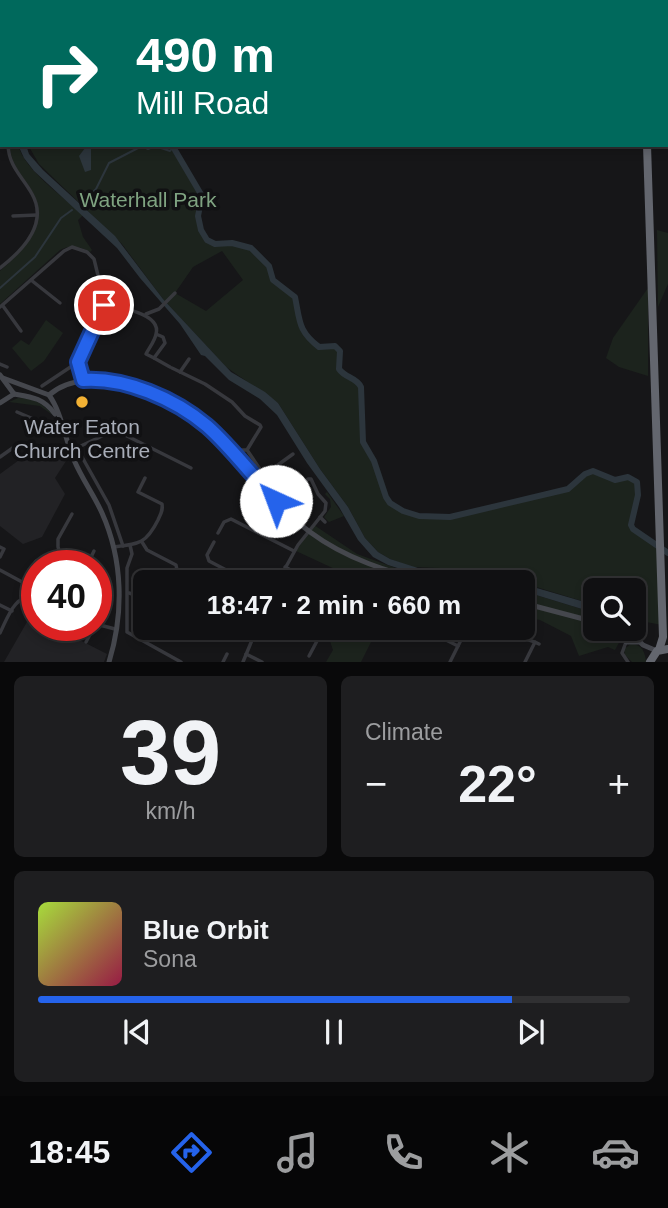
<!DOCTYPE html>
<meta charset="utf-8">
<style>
body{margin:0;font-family:Arial,sans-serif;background:#1e1e20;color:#f1f3f6;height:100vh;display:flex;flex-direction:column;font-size:26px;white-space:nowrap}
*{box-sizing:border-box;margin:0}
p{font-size:23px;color:#9c9d9f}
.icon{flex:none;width:38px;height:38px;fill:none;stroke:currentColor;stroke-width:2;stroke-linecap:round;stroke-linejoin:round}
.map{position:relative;height:662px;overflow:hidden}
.panel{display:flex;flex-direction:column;gap:14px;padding:14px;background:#09090a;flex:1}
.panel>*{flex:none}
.guide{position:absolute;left:0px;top:0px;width:668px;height:147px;box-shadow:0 4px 10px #0003,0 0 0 2px #303032;background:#00695c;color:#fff;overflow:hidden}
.tools{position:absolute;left:583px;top:578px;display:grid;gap:14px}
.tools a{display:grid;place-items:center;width:63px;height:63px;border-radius:10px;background:#101012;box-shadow:0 4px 10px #0003,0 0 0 2px #303032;font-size:35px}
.speed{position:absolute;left:21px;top:550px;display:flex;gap:14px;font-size:35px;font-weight:700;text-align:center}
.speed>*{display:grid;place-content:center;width:91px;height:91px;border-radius:50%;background:#101012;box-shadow:0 4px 10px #0003,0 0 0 2px #303032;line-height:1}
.speed .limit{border:10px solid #d22;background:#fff;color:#111}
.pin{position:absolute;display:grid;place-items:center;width:60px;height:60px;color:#fff;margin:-30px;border:4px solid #fff;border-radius:50%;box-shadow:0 2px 7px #0007}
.me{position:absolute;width:77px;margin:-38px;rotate:317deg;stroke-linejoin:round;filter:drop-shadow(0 0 5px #0008)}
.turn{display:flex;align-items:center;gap:24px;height:147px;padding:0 21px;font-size:32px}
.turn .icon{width:91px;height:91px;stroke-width:2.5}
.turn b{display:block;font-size:49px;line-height:60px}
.big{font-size:52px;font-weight:600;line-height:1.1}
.panel .widget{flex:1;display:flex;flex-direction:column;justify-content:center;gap:10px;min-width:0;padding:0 24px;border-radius:10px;background:#1e1e20}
.panel .dial{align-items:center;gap:0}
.dial b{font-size:91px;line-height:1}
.song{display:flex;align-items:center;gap:21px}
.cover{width:84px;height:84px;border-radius:10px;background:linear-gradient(135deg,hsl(80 70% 55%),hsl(340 70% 35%))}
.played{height:7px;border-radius:4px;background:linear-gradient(90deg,#2563eb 80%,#303032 80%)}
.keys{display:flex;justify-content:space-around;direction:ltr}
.heat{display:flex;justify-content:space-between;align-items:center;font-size:38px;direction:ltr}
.panel .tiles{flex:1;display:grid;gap:14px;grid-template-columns:1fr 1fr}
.widget:last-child{grid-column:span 2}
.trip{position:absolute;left:133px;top:570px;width:402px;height:70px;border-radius:10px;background:#101012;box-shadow:0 4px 10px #0003,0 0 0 2px #303032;font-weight:600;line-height:70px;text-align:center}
.dock{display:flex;height:112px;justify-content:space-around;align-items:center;background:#060607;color:#9c9d9f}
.dock .icon{width:49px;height:49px}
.dock .current{color:#2563eb}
.dock b{font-size:32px;color:#f1f3f6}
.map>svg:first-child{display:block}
</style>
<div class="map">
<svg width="668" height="662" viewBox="0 0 668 662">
<rect width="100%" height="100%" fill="#161618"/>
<g fill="#222225">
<polygon points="41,444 66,461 55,478 65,494 42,537 23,544 0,526 0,474"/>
<polygon points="31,615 37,618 37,625 50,625 107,654 104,662 4,662"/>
</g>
<g fill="#1c231d" fill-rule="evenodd">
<path d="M 9,145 L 18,145 C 25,171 64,197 83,215 L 78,220 L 83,237 L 92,250 L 90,252 C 80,246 71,244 60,250 L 0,304 L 0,271 C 22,252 50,225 33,193 C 22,172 14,173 9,145 Z"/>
<path d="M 28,145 L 172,145 L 202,196 L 198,216 L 201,230 L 207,240 L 215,244 L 232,243 L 251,248 L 269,266 L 273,280 L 295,297 C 300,321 298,331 319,347 L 335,346 L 338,348 L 341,356 L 339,369 C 345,378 356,377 361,387 L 363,442 L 374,461 L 390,503 L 409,514 L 450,517 L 539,497 L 568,489 L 589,472 L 593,471 L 615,480 L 633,478 L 639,488 L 631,525 L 638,534 L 660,550 L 662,625 L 641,621 L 634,617 L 634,590 L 595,590 L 595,605 L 523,583 L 466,569 L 413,567 L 390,559 L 378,552 L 365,538 L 348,507 L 320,469 L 278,403 L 226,367 L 163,299 L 122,244 L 39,164 ZM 222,251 L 243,280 L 206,311 L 175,293 L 193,267 Z"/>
<polygon points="657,230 668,233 668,284 658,307"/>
<polygon points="648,288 648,376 619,367 606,358 613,338"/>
<polygon points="46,320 63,333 44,361 31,371 12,348 21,340 29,345"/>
<path d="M 18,398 C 35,398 43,404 54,416 L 40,406 L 9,402 Z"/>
<polygon points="327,492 344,516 329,522 324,517 331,507 330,499 325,494"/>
<polygon points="314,525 357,554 401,570 423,575 464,575 494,583 343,583 339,571 296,551"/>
<polygon points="523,591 595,613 595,628 632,628 623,630 618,635 621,639 615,650 608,647 579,656 571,636 540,620 523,617"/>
<polygon points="331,628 378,628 361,662 326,662 333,650 327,632"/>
<path d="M 631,644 C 642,644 645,652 646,662 L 632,662 L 625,655 L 624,649 Z"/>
</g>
<g fill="#2c353c">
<polygon points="18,145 26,145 29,154 43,170 115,236 163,299 231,372 265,392 278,403 320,469 348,507 365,538 378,552 390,559 418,568 466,569 518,583 494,583 464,575 413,573 388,565 373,557 358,540 339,507 307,463 277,415 260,399 229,380 205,356 201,355 180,324 140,278 117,248 34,171 24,158"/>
<polygon points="85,148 91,148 91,170 85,172 79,156"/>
<polygon points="523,584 595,605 595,613 523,591"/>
</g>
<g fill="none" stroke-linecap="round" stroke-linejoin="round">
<g stroke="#2c353c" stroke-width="2">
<polyline points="82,202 96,189 109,163 142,146 148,149 155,146 170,151 173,147"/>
<polyline points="0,288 35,257 61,218 72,210"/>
</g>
<g stroke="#2c353c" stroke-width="6">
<polyline points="150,0 150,2"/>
<path d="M 172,145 L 202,196 L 198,216 L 201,230 L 207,240 L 215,244 L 232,243 L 251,248 L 269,266 L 273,280 L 295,297 C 300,321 298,331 319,347 L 335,346 L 340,351 L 339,369 C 345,378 356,377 361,387 L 363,442 L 374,461 L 386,497 L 390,503 L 403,511 L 419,516 L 450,517 L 568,489 L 585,474 L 593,471 L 615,480 L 628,477 L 637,482 L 638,495 L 631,525 L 633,529 L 668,553"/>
</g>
<g stroke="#37383d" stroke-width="3.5">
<polyline points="259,0 260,2"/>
<polyline points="207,2 208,0"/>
<polyline points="247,2 251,0"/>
<polyline points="355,2 356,0"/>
<polyline points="0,69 2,74"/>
<polyline points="0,127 2,127"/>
<polyline points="13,216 37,215"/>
<path d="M 0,268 C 22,251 49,224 32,194 C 22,176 9,167 8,145"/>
<polyline points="31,280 60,303"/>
<path d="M 104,305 C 118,307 162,313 156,334 C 155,341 149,348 146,354 L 154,358 L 165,343 L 163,337 L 156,334"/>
<polyline points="3,306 21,331"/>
<polyline points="0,307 64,251 72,247 87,252 94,259 104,300 104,305 89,341 78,362 83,380"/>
<polyline points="146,314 159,309 175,293"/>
<polyline points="154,358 170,367"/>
<polyline points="0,364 7,367"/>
<polyline points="172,368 205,384 232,402 245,416 260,425 261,427 247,450"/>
<polyline points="180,372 189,359"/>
<polyline points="42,386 78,362"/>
<polyline points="17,412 31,418 45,429 59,418"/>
<polyline points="77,448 109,505 123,546"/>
<polyline points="70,451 115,430 191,468"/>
<polyline points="235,456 242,450 247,450 264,475 289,499 308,479 311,479 318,494 326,503 325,511 298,545 277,583"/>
<polyline points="0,457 17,445"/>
<polyline points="264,475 293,454"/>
<polyline points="320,517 325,522"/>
<polyline points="218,533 224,522 231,519 294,551"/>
<polyline points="142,542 147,550 176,565 177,570 172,579"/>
<polyline points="214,542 207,555 209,561 251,583"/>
<polyline points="130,545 132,554 127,568 127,632 181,662"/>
<polyline points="0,547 4,549 0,557"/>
<path d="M 113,547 C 139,544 146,544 158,520 C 161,513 163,511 162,504 L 138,492 L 145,478"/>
<polyline points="64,565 58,547 58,539 72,514"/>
<polyline points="87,565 94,551"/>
<polyline points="285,567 316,583"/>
<polyline points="0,570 24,583 27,597"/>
<polyline points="24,583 36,561"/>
<polyline points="96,589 104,594"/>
<polyline points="129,593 145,598"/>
<polyline points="0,605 12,611"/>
<polyline points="96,624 115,629"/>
<polyline points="235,628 253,637"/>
<polyline points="301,628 316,636 317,641 309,656"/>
<polyline points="422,628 458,646"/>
<path d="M 492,628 C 507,636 523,636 539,644"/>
<polyline points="180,632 182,628"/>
<path d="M 0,633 C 8,617 15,592 37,598"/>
<polyline points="393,639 399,628"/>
<polyline points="86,642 95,625"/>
<polyline points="626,642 622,653 628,662"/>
<polyline points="246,654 262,662"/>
<polyline points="223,662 227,654"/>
<polyline points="243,662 257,628"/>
<polyline points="450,662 467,628"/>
<polyline points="525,662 535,642"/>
</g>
<g stroke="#45474d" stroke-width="5">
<polyline points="667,30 668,31"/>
<polyline points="0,375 14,394"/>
<polyline points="3,378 49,395"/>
<path d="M 14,394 C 32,397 43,398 55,414"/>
<path d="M 49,395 C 90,359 175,396 210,428 C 244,461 271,503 310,532 C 346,559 389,572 432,583"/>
<path d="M 49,395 C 62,413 65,440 74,460 C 82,479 94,495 102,513 C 123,560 124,613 109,662"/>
<polyline points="0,403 14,394"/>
<polyline points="523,603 595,622"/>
<polyline points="611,628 624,635"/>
<polyline points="624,635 630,632 643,645 657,651"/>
<polyline points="624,635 626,642 638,642"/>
</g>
<g stroke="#63666e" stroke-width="8">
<polyline points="619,0 621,2"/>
<polyline points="647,145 663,637 659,650"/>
<polyline points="650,662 657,651 668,649"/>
</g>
</g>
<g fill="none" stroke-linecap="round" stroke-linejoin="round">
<defs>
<path id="route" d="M 104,305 L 78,362 L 83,380 C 125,377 175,399 207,426 C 232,448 253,477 276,501"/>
</defs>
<use href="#route" stroke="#184099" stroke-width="18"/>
<use href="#route" stroke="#2563eb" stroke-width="12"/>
</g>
<circle fill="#f2b134" stroke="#111113" stroke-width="2.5" cx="82" cy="402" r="7"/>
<g text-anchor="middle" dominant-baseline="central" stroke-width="7" stroke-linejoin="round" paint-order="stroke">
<g font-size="21" fill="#7fa381" stroke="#111113">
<text x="148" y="199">Waterhall Park</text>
</g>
<g font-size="21" fill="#a8adb8" stroke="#111113">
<text x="82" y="426">Water Eaton<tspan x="82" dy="24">Church Centre</tspan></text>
</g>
</g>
</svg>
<div class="tools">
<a><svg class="icon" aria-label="search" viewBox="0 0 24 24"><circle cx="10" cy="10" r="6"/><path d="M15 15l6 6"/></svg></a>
</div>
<div class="speed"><div class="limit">40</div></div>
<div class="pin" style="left:104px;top:305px;background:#d93025"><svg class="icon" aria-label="arrive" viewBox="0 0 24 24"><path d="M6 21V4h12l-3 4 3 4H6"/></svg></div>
<svg class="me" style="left:276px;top:501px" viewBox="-20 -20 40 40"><circle r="19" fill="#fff"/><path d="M0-13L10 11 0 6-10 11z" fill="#2563eb"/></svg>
<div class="trip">18:47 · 2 min · 660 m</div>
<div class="guide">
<div class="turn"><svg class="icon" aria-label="right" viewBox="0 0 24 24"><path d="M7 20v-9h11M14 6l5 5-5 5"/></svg><div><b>490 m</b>Mill Road</div></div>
</div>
</div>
<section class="panel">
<div class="tiles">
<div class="widget dial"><b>39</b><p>km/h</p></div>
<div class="widget"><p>Climate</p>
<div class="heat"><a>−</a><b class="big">22°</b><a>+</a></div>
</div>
<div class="widget">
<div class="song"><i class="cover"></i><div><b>Blue Orbit</b><p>Sona</p></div></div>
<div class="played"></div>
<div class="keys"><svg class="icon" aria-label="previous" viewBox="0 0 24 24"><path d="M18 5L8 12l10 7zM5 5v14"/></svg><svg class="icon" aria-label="pause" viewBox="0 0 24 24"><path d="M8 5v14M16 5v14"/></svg><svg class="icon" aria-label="next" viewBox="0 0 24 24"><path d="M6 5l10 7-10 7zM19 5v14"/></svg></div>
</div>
</div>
</section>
<nav class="dock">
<b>18:45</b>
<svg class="icon current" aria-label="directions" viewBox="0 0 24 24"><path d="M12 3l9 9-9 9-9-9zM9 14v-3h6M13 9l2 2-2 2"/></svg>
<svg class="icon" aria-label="music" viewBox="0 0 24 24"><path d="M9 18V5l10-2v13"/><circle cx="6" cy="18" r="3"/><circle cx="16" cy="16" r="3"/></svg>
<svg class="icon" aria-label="phone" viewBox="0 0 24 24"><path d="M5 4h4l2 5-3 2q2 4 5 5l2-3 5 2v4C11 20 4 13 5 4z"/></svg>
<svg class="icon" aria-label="climate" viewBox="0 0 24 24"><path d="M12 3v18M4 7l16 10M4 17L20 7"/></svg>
<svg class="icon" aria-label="car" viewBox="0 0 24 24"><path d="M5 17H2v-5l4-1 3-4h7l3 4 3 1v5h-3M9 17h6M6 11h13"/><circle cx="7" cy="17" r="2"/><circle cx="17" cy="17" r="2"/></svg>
</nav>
